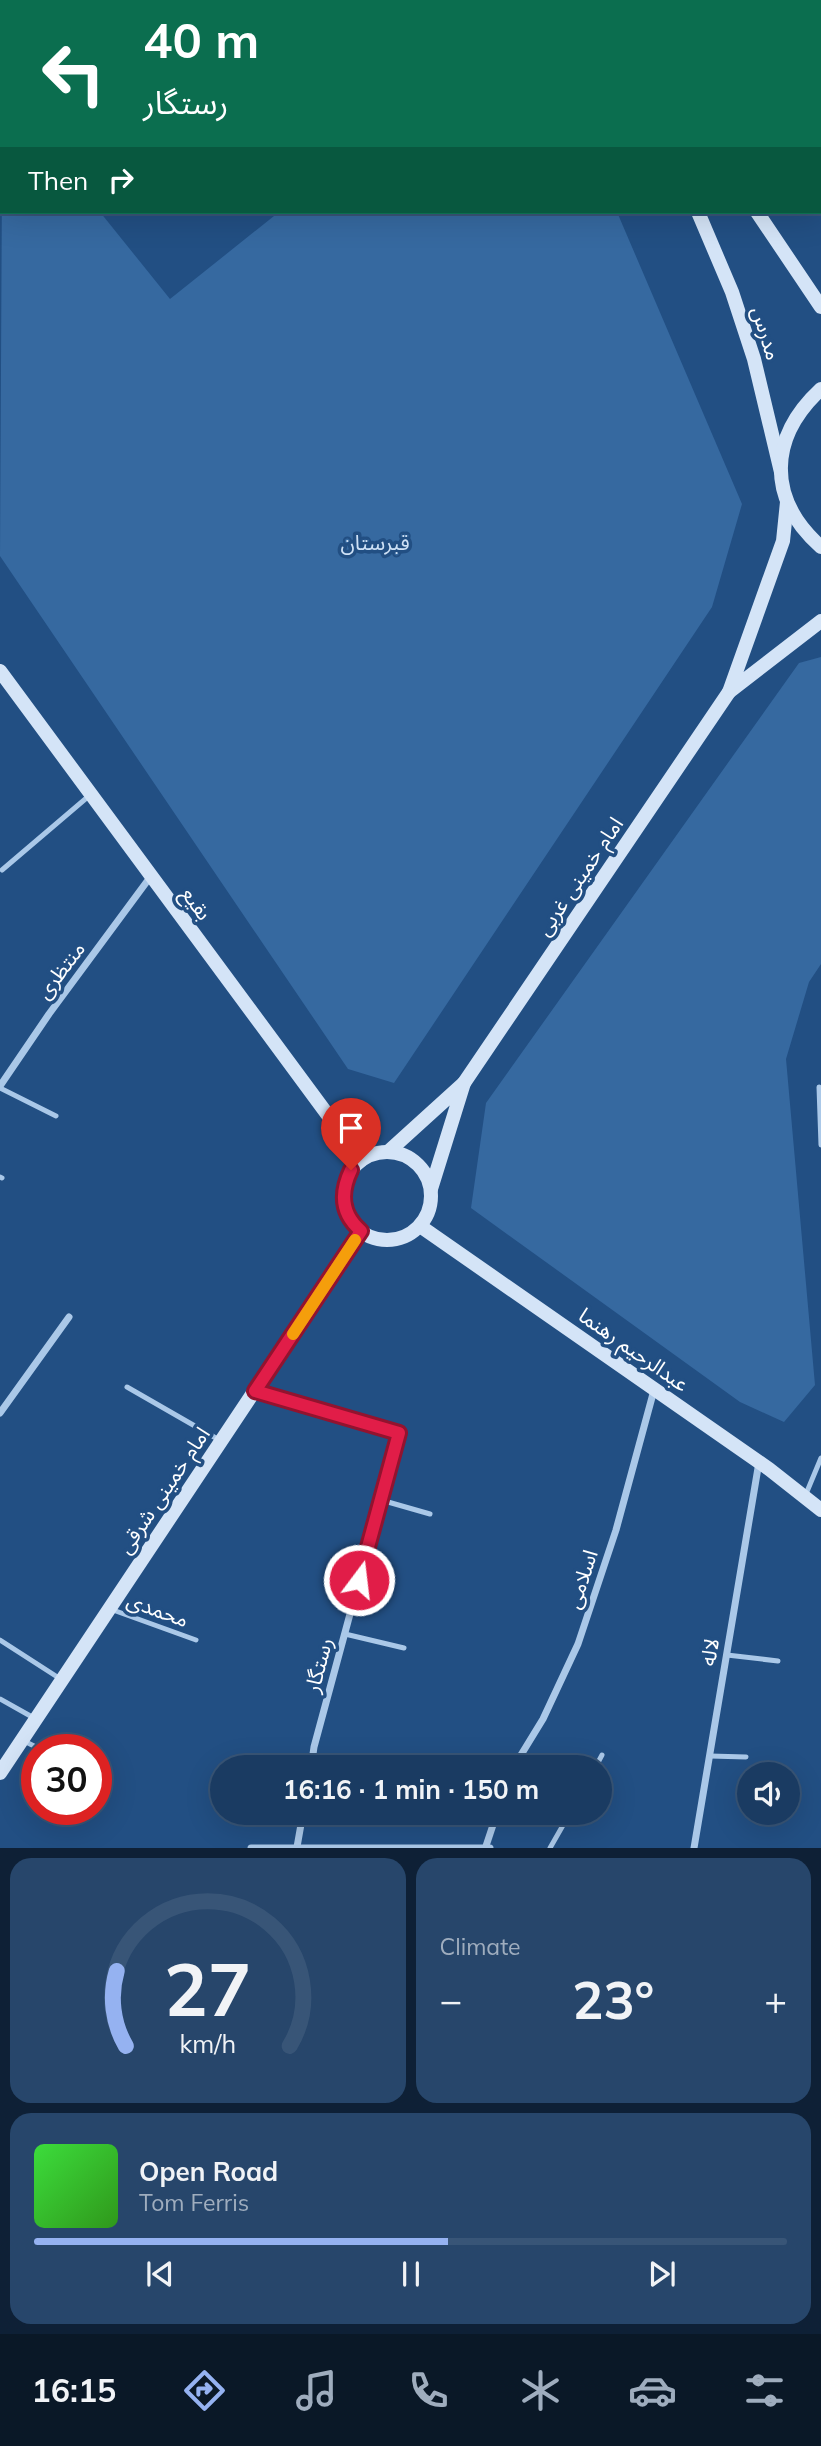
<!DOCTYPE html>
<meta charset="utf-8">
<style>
body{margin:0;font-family:Mulish,"Noto Sans Arabic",sans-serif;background:#27466b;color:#f1f3f6;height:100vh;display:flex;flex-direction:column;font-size:26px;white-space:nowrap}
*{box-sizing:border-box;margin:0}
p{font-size:23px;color:#9fadbe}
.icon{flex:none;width:38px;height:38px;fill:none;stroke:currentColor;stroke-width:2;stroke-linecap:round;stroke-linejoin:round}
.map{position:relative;height:1848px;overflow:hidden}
.drawer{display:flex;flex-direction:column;gap:10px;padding:10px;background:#0e2036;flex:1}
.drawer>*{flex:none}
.hud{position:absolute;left:0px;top:0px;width:822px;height:214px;box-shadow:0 7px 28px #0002,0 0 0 2px #385577;background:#0b6e4f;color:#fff;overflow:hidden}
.fabs{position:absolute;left:737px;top:1762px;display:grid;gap:14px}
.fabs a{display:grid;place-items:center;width:63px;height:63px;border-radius:50%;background:#1a3b62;box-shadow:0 7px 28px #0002,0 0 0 2px #385577;font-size:35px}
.speed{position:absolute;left:21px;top:1734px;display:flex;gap:14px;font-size:35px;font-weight:700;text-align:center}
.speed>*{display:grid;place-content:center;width:91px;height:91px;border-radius:50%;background:#1a3b62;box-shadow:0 7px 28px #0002,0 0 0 2px #385577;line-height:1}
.speed .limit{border:10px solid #d22;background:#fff;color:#111}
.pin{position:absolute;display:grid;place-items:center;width:60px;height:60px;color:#fff;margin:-72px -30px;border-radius:50% 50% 50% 0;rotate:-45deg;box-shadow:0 0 7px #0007}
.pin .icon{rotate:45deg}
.me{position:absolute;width:77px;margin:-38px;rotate:15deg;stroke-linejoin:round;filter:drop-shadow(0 0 5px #0008)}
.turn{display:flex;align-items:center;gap:24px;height:147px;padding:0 28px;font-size:32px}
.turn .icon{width:91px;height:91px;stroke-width:2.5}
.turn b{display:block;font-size:49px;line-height:60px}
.then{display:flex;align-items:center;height:66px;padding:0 28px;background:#0003;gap:14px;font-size:26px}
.big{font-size:52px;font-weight:700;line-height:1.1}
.drawer .tile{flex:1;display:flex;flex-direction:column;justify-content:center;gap:10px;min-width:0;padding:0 24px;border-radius:21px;background:#27466b}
.drawer .dial{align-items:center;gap:0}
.dial svg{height:182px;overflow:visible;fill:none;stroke:#385577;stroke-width:7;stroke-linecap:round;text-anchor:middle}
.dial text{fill:#f1f3f6;stroke:none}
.song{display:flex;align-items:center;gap:21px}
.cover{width:84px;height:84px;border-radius:10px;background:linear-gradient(135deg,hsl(120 70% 55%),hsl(110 70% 35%))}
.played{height:7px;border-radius:4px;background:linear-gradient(90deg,#95b2f1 55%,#385577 55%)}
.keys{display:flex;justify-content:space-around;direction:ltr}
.heat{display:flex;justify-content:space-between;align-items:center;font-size:38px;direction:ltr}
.drawer .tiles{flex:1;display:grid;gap:10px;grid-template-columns:1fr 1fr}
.tile:last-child{grid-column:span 2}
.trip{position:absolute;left:210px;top:1755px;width:402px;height:70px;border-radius:35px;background:#1a3b62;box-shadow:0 7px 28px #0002,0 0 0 2px #385577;font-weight:700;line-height:70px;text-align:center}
.dock{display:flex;height:112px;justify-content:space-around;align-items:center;background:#0a1827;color:#9fadbe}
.dock .icon{width:49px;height:49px}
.dock .on{color:#95b2f1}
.dock b{font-size:32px;color:#f1f3f6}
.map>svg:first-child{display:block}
</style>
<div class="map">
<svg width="821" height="1848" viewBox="0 0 821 1848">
<rect width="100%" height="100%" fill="#224f83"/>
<g fill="#3669a0">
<polygon points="2,177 2,212 100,212 170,299 279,212 617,212 742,504 712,607 394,1083 348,1069 0,556"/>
<polygon points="821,657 821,964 809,982 786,1059 815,1385 784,1422 740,1402 471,1208 486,1103 799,663"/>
</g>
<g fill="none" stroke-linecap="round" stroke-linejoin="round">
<g stroke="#aac8e8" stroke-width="5">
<polyline points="2,870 90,795"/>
<polyline points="819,1087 821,1145"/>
<polyline points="0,1088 56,1116"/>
<polyline points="0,1177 2,1178"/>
<polyline points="127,1387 221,1441"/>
<polyline points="806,1494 821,1458"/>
<polyline points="381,1500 430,1514"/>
<polyline points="113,1610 196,1640"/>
<polyline points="345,1634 404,1648"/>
<polyline points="0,1640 62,1680"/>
<polyline points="727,1655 778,1661"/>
<polyline points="0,1699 34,1718"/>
<polyline points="22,1740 42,1750"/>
<polyline points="710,1756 746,1757"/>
<polyline points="595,1768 602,1755"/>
<polyline points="96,1779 98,1780"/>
<polyline points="550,1848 570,1813"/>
</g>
<g stroke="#aac8e8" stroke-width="7">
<polyline points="0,1086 49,1014 151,876"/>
<polyline points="255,1391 399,1433 314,1747 311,1768"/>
<polyline points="0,1413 69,1317"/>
<polyline points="513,1768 543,1719 578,1644 616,1530 654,1390"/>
<polyline points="486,1846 497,1813"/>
<polyline points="297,1847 303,1813"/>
<polyline points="251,1848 490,1848"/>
<polyline points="694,1848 759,1462"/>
</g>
<g stroke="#d4e4f7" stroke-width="14">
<polyline points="595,0 596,2"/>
<polyline points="617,0 619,2"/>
<polyline points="698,212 732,292 754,359 781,472"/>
<polyline points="757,212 821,307"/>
<path d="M 821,389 C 768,438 767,499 821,547"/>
<polyline points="787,502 783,541 729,692 821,621"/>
<polyline points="0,671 361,1160"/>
<polyline points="464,1083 729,692"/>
<polyline points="389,1151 464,1083 431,1189"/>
<circle cx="387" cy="1196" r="44"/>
<polyline points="420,1226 769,1469 821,1510"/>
<polyline points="0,1773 361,1231"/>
</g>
</g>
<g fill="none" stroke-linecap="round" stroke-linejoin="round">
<defs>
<path id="route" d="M 351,1170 C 340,1193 341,1214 361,1231 L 255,1391 L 399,1433 L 359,1580"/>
</defs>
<use href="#route" stroke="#92132f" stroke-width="18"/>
<use href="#route" stroke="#e11d48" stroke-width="12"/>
<polyline stroke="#f59e0b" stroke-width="12" points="293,1334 355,1240"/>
</g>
<g text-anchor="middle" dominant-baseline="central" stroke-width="7" stroke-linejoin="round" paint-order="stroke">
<g font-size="21" fill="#fff" stroke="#224f83">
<text transform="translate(767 333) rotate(73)">مدرس</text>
<text transform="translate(579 876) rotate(-56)">امام خمینی غربی</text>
<text transform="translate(197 903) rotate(54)">بقیع</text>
<text transform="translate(60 970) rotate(-53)">منتظری</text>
<text transform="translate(634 1349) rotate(35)">عبدالرحیم رهنما</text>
<text transform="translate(163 1490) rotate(-56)">امام خمینی شرقی</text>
<text transform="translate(581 1579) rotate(-72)">اسلامی</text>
<text transform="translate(158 1609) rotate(20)">محمدی</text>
<text transform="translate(709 1652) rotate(-80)">لاله</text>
<text transform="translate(318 1665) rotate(-75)">رستگار</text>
</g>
<g font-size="21" fill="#cee1f6" stroke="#224f83">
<text x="375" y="542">قبرستان</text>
</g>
</g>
</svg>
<div class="fabs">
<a><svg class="icon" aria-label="sound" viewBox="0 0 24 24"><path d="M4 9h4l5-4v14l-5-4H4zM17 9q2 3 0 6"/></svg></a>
</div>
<div class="speed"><div class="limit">30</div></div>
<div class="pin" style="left:351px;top:1170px;background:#d93025"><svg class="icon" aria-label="arrive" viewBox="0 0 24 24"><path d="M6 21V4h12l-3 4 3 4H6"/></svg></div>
<svg class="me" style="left:359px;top:1580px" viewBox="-20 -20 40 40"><circle r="17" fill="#e11d48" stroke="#fff" stroke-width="3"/><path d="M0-11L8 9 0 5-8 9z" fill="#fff"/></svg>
<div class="trip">16:16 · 1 min · 150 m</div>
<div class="hud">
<div class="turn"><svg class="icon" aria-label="left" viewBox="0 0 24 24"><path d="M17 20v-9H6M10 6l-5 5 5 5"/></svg><div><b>40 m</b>رستگار</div></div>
<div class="then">Then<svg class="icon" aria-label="right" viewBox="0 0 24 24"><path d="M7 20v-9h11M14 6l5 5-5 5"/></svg></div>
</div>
</div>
<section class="drawer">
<div class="tiles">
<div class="tile dial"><svg viewBox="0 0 100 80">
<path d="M14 69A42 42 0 1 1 86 69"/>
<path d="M14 69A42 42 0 0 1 10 36" stroke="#95b2f1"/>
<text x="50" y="56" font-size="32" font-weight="700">27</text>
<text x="50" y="72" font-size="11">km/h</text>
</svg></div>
<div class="tile"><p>Climate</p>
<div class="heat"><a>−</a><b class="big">23°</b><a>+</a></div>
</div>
<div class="tile">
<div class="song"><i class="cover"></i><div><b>Open Road</b><p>Tom Ferris</p></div></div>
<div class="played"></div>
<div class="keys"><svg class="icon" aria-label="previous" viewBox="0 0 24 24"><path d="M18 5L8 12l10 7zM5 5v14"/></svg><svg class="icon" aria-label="pause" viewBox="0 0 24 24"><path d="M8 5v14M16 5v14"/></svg><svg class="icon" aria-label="next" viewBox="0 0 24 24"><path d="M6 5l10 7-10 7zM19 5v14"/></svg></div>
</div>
</div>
</section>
<nav class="dock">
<b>16:15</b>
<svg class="icon on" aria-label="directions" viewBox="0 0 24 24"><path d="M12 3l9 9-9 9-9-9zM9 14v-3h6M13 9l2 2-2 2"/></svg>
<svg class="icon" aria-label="music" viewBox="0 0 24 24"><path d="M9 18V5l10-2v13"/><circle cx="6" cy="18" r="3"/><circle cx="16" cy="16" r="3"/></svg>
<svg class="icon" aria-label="phone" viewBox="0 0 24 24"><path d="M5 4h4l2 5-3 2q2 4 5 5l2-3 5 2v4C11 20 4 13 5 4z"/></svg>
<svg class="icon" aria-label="climate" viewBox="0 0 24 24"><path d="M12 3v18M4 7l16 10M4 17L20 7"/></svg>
<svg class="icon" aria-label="car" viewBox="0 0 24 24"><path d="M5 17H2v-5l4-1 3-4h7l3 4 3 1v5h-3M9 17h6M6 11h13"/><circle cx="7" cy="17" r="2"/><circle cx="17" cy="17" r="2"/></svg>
<svg class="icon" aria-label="filters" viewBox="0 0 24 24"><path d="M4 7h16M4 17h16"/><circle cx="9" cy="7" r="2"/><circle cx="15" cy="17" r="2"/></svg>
</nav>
